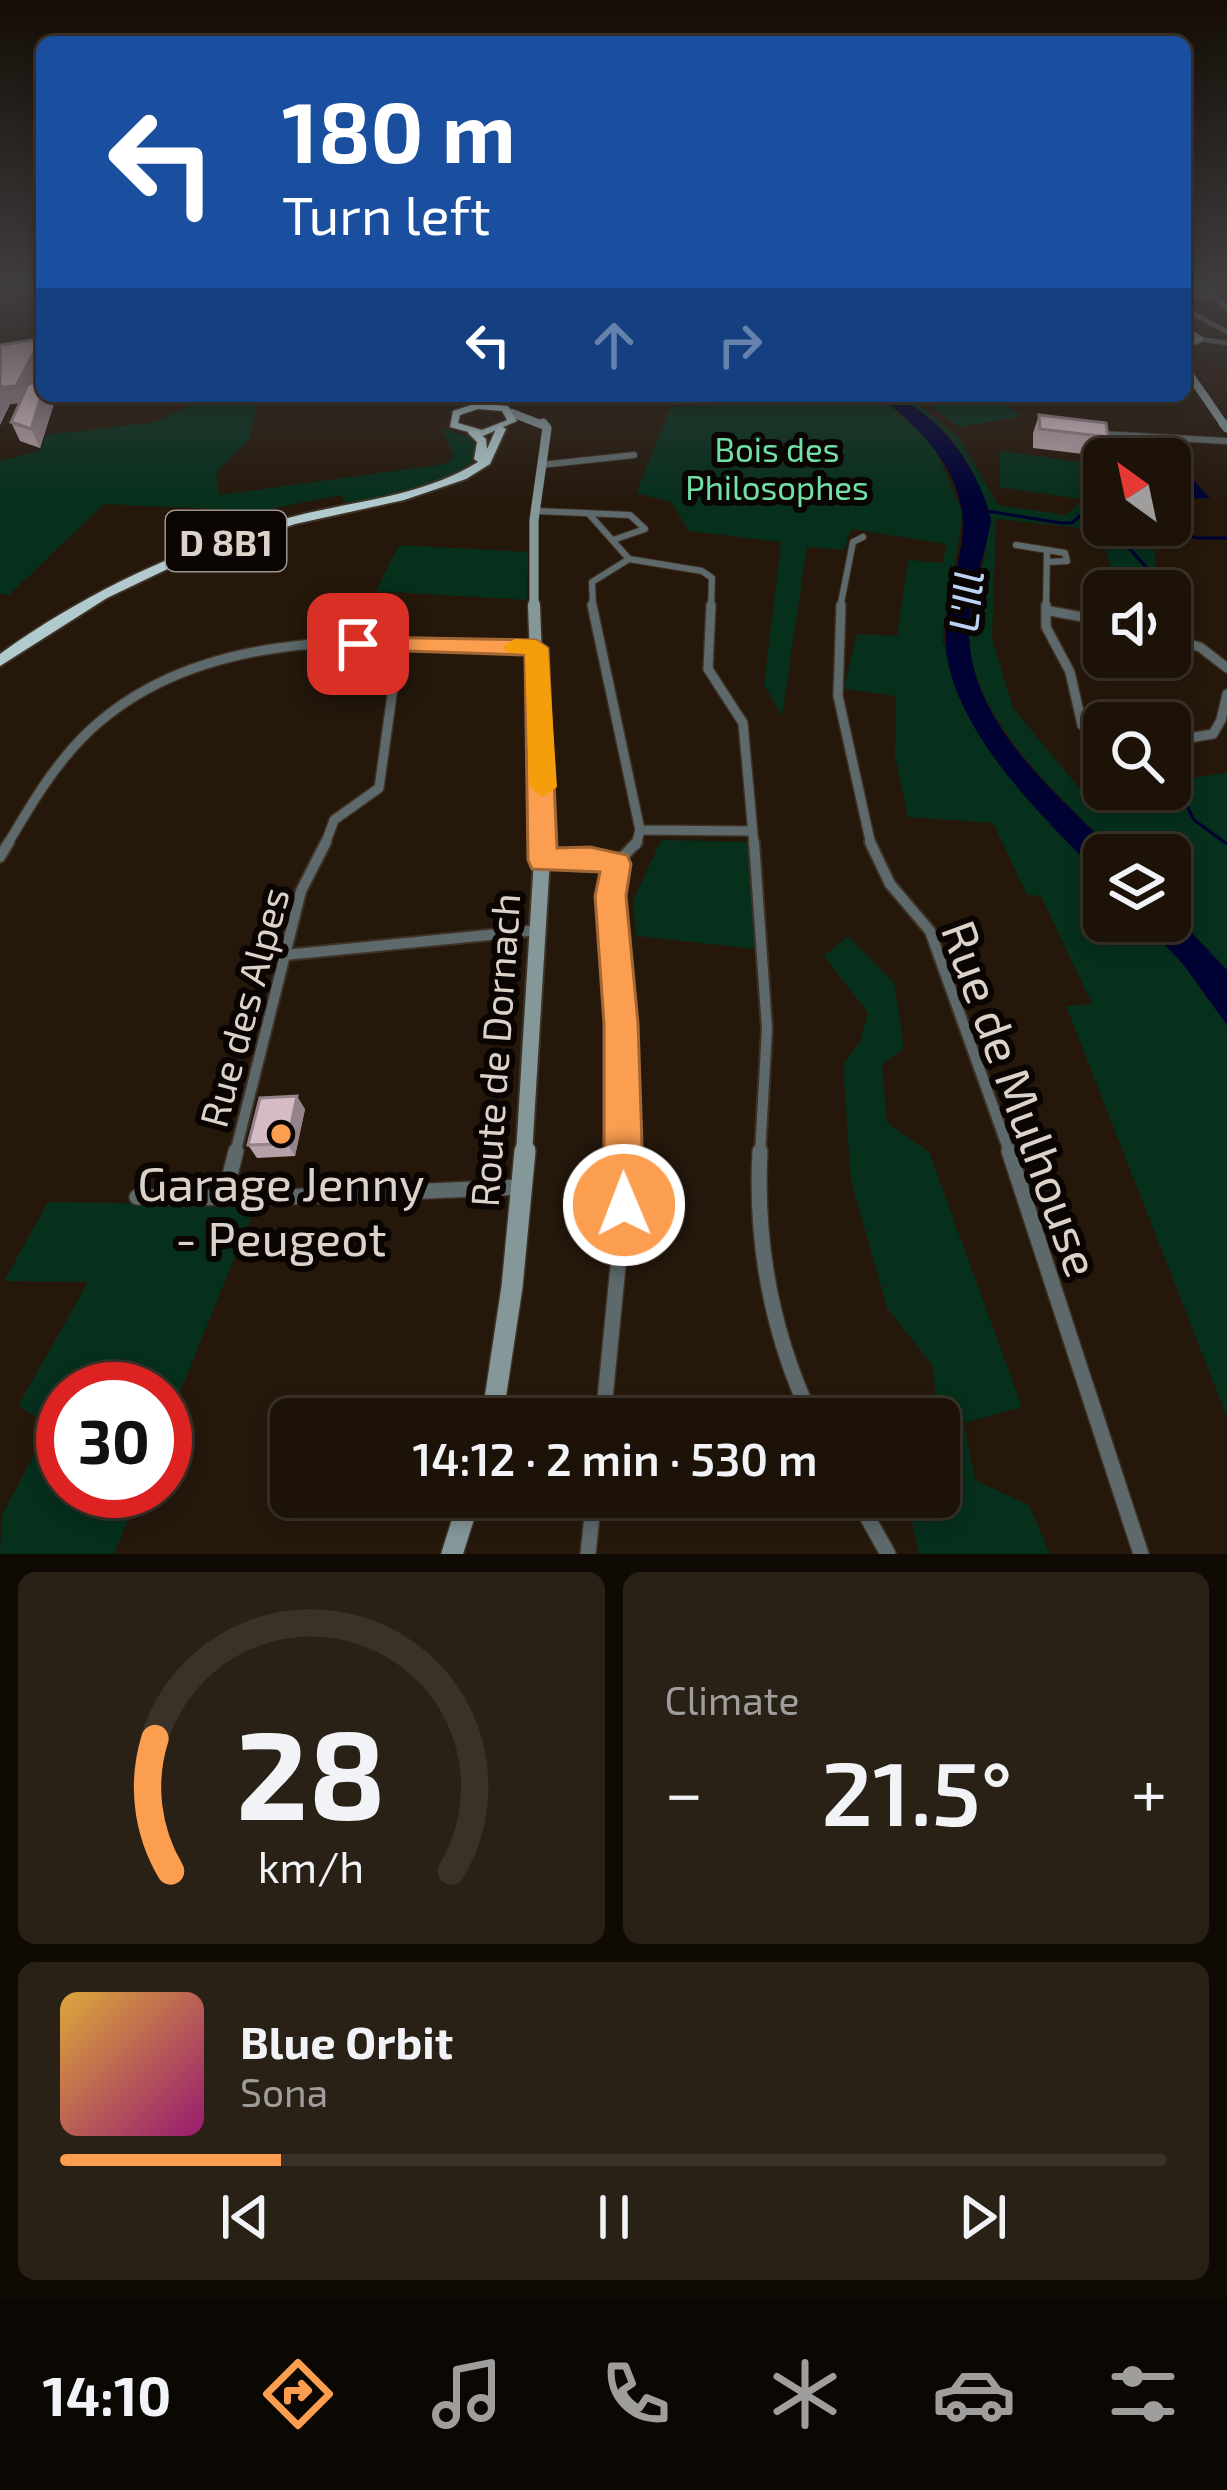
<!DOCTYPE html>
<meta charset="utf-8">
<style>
body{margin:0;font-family:"Exo 2",sans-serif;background:#292016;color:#f1f3f6;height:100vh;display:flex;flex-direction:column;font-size:45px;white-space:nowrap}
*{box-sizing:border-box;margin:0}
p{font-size:39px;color:#a09e9c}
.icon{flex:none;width:66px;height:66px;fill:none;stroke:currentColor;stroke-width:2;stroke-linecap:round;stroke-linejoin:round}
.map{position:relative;height:1554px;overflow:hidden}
.sheet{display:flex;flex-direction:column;gap:18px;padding:18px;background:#0f0a04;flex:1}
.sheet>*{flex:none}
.hud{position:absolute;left:36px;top:36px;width:1155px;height:366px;border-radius:18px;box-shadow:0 6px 18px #0003,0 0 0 3px #3a3229;background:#1a4fa0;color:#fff;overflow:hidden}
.needle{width:78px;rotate:327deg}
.buttons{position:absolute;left:1083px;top:438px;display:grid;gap:24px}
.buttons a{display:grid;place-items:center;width:108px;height:108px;border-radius:18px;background:#1c1208;box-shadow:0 6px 18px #0003,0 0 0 3px #3a3229;font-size:60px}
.speed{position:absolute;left:36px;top:1362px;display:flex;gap:24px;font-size:60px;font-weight:700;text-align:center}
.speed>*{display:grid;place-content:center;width:156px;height:156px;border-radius:50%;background:#1c1208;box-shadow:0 6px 18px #0003,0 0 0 3px #3a3229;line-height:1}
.speed .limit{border:18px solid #d22;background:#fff;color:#111}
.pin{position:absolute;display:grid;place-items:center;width:102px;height:102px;color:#fff;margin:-51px;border-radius:24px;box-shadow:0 6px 18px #0006}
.me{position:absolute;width:132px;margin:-66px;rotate:359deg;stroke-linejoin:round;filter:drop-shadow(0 0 9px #0008)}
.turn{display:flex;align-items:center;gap:42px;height:252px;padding:0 48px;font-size:54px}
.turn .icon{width:156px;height:156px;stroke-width:2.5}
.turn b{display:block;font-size:84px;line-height:102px}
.lanes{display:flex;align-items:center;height:114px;padding:0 48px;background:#0003;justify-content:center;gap:60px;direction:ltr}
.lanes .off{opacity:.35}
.big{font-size:90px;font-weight:600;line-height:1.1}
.sheet .card{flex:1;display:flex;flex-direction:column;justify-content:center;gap:18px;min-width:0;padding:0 42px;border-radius:18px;background:#292016}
.sheet .dial{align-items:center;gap:0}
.dial svg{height:312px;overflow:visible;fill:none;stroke:#3a3229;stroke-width:7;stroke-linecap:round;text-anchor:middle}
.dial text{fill:#f1f3f6;stroke:none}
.song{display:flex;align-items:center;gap:36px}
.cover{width:144px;height:144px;border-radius:18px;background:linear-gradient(135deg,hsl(40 70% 55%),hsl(320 70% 35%))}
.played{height:12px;border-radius:6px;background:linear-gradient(90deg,#fb9e50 20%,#3a3229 20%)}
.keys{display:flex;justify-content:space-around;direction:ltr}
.heat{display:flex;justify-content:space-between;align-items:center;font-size:66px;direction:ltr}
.sheet .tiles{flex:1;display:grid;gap:18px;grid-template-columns:1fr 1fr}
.card:last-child{grid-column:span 2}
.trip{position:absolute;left:270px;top:1398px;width:690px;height:120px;border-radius:18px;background:#1c1208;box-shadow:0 6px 18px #0003,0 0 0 3px #3a3229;font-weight:600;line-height:120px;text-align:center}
.menu{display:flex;height:192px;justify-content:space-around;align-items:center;background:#0b0703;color:#a09e9c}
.menu .icon{width:84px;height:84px}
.menu .selected{color:#fb9e50}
.menu b{font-size:54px;color:#f1f3f6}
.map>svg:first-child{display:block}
</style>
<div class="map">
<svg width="1227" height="1554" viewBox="0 0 1227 1554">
<rect width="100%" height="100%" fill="#25180b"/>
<g fill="#062f1c">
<path d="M 209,396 L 341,396 L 256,405 L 250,439 L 216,472 L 219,495 L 446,464 L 454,457 L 442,428 L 468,437 L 478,448 C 464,492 385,495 346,504 L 341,495 L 260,511 L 104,504 L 9,595 L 0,594 L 0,461 L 40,451 L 46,435 L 157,422 Z"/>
<polygon points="740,396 879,396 933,444 963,514 942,641 1034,806 1104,880 1104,921 1142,921 1183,964 1227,1025 1227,1417 1066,1006 1092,1004 1041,896 1027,895 993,823 908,817 895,757 896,696 844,689 857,634 897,636 908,560 943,563 946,544 851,529 844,550 807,547 782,716 764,685 781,542 689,531 671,502 636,493 671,407 739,404"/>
<path d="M 901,396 L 909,396 L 960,439 L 998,505 L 1066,515 L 1080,503 L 1104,507 L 1104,525 L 1151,527 L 1157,571 L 1152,591 L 1118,591 L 1099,530 L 996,519 L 992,639 L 1013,708 L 1090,801 L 1113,789 L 1170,789 L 1170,781 L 1227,773 L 1227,970 L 1170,910 L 1170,855 L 1117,855 C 1062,797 997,745 973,666 C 964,637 971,603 980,575 C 996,522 982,472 944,431 C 932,418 915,409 901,396 Z"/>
<polygon points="917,396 993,396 1022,416 959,427"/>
<polygon points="1000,451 1104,465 1104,502 999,487"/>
<polygon points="399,545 528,552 527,600 376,591"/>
<polygon points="661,840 747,842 756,949 636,936 633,901"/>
<polygon points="848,936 894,983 904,1048 882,1065 887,1123 929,1152 1022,1407 964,1423 975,1480 1029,1505 1050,1554 919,1554 907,1497 939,1497 939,1419 932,1365 887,1308 851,1181 843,1064 860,1042 868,1013 824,956"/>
<polygon points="48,1202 256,1205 165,1429 165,1389 63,1389 63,1491 140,1491 114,1554 0,1554 2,1515 50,1425 18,1406 88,1282 4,1281"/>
</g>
<g fill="#000234">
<path d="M 879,396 C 930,396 983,473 991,521 C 985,556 970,593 969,629 C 968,724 1057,793 1117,855 L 1104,855 L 1104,880 C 1049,822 982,761 954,684 C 934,627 954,595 962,540 C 970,479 924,430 879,396 Z"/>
<path d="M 1108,439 C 1169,441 1171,456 1210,498 L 1170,499 L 1170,459 L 1130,459 Z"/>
<polygon points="1170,910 1227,970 1227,1025 1183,964 1142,921 1170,921"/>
</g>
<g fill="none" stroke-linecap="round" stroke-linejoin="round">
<g stroke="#000234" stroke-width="3">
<polyline points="987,511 1061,523 1072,523 1087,510 1104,511"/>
<polyline points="1122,525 1128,547 1153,575 1133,591"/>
<polyline points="1164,525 1196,538 1227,538"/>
<polyline points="1127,528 1143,525"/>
<polyline points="1171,774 1194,820 1227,844"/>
</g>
<defs>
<g id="minor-far4">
<polyline points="1201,284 1227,308"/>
<polyline points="1185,296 1213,296"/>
<polyline points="1185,309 1227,332"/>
<polyline points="1199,339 1227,343"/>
<polyline points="485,405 502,396"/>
</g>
<g id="minor-far3">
<polyline points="1101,434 1227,441"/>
<polyline points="541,465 634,455"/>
<polyline points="537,511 630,515 645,529 613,540"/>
<polyline points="589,514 629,559"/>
<polyline points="1016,545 1047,550"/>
<polyline points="629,559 702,571 712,578 711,608"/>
<polyline points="593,608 592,582 629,559"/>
<polyline points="840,608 853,542 863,537"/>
<polyline points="1046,608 1047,550 1065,553 1067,561 1047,562"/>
</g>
<g id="minor-far2">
<polyline points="592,605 640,830 751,831"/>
<polyline points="711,605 708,669 743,723 754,845"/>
<polyline points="841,605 838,696 871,845"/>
<polyline points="1046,605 1046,627 1070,672 1082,725 1104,743"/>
<polyline points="1050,611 1104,621"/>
<polyline points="1170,639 1200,647 1227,668"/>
<polyline points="1170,741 1213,734 1221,720 1227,694"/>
<path d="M 7,845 C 29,808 51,770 81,739 C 197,620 384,640 536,648"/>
<polyline points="325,845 334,820 379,788 399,645"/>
<polyline points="636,845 640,830"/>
</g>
<g id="minor-far1">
<polyline points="754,842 767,1029 760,1154"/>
<polyline points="870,842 890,884 930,931 1010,1154"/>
<polyline points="0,857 9,842"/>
<polyline points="543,860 590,858 616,864"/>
<polyline points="285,955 539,930"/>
<polyline points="235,1154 301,891 326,842"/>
<polyline points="623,1154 621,1023 611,896 616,864 637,842"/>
</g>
<g id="minor">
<path d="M 760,1151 C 755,1244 772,1334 812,1419"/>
<polyline points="1009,1151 1141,1554"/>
<polyline points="137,1197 263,1198 522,1187"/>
<polyline points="224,1199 236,1151"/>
<polyline points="603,1419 624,1205 623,1151"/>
<polyline points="856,1497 888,1554"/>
<polyline points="588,1554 594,1497"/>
</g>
<g id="secondary-far4">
<polyline points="1185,331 1199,339 1185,344"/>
<polyline points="1185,368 1225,426"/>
<polyline points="512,413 545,426"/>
</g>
<g id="secondary-far3">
<polyline points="1223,423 1227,428"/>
<polyline points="534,608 534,520 547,428 543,423"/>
</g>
<polyline id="secondary-far2" points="534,605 543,845"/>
<polyline id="secondary-far1" points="524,1154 543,842"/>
<g id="secondary">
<polyline points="492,1419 512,1287 525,1151"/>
<polyline points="452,1554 470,1497"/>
</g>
<path id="primary" d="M 477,403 L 508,406 L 517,421 L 483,436 L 450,427 L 453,411 ZM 478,409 L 502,411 L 507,420 L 482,430 L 458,423 L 460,415 Z"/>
<path id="trunk" d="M 501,426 L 506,429 L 490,464 L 466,479 L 404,500 L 295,524 L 180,563 L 107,598 L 0,666 L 0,654 C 86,592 181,548 284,519 C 349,501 420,498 478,462 L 474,459 L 477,442 L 468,433 L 469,431 L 477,431 L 486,439 L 487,449 L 496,429 Z"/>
</defs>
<use href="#minor-far4" stroke="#3e3226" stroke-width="6"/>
<use href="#minor-far3" stroke="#3e3226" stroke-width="8"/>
<use href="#minor-far2" stroke="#3e3226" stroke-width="12"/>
<use href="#minor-far1" stroke="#3e3226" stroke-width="14"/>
<use href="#minor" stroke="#3e3226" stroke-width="18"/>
<use href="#secondary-far4" stroke="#3e3226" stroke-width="9"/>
<use href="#secondary-far3" stroke="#3e3226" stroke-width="10"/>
<use href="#secondary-far2" stroke="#3e3226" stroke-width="15"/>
<use href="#secondary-far1" stroke="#3e3226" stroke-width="20"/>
<use href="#secondary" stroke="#3e3226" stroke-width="24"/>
<use href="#primary" stroke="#3e3226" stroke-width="3"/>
<use href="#trunk" stroke="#3e3226" stroke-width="4"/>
<use href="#minor-far4" stroke="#5e696b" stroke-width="4.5"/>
<use href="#minor-far3" stroke="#5e696b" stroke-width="6"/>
<use href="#minor-far2" stroke="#5e696b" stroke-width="9"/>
<use href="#minor-far1" stroke="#5e696b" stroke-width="10"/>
<use href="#minor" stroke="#5e696b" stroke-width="15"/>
<use href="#secondary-far4" stroke="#849799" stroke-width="8"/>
<use href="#secondary-far3" stroke="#849799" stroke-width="9"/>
<use href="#secondary-far2" stroke="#849799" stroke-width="12"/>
<use href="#secondary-far1" stroke="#849799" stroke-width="16"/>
<use href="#secondary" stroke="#849799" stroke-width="21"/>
<use href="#primary" fill="#a2babe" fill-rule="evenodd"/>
<use href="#trunk" fill="#b0cace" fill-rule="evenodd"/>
</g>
<g fill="#b6a1a9">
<polygon points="0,345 33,383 42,396 56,397 40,448 20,441 11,422 20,403 10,404 0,425"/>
<polygon points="1039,415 1108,437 1100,456 1033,448 1033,433"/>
<polygon points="305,1109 295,1156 257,1158 248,1145"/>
</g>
<g fill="#94838a">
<polygon points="41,339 42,366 23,402 10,404 0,425 0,391"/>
<polygon points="42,394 42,396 56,397 40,448 31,429"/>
<polygon points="297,1096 305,1109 295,1156 287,1144"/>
</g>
<g fill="#d4bbc5" stroke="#94838a" stroke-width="3">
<polygon points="41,339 16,386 2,387 0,391 0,345"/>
<polygon points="42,381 42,394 31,429 11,422 28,384"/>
<polygon points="1039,415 1106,423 1108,437 1040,429"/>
<polygon points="297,1096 287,1144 248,1145 260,1098"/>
</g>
<linearGradient id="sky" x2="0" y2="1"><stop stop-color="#140d06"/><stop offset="0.57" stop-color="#403d3f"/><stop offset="1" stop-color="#403d3f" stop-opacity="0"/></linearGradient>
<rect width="1227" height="502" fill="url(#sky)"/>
<polygon fill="#fb9e50" stroke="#a36734" stroke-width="3" points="358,637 536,640 548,648 557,848 590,847 627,855 631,864 626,896 638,1023 644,1205 638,1219 624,1225 610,1219 604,1205 604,1023 595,896 600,872 532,869 528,860 525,655 349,649 346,644"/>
<polygon fill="#f59e0b" points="515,639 536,640 548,648 557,787 543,797 529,787 525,654 506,652 503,646"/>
<circle fill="#fb9e50" stroke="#0a0502" stroke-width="4.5" cx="281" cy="1134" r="12"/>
<g text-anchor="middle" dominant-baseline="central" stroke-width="12" stroke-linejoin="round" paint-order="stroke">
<g font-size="33" fill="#71dfa6" stroke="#0a0502">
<text x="777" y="449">Bois des<tspan x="777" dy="38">Philosophes</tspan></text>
</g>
<rect fill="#0a0502" stroke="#9c948d" stroke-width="3" x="166" y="511" width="120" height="60" rx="9"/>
<g font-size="36" font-weight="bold" fill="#dbd2c9">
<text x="226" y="541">D 8B1</text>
</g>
<g font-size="39" fill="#dbd2c9" stroke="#0a0502">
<text transform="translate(243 1007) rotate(-75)">Rue des Alpes</text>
<text transform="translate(494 1050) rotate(-86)">Route de Dornach</text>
</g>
<g font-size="42" font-style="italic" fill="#bdd3f5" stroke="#0a0502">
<text transform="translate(964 601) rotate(-84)">L'Ill</text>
</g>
<g font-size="48" fill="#dbd2c9" stroke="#0a0502">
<text transform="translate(1022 1098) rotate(70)">Rue de Mulhouse</text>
</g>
<g font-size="48" fill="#dbd2c9" stroke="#0a0502">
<text x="281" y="1182">Garage Jenny<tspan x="281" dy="55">- Peugeot</tspan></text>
</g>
</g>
</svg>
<div class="buttons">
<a><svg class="needle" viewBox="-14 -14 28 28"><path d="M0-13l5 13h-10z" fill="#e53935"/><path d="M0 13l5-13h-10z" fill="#a09e9c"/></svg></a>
<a><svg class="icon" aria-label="sound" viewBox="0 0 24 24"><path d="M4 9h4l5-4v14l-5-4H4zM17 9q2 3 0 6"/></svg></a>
<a><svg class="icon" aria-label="search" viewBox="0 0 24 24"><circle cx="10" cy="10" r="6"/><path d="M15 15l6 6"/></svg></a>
<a><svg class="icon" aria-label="layers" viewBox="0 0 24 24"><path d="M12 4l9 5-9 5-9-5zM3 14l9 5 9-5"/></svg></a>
</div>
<div class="speed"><div class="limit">30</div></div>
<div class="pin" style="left:358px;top:644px;background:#d93025"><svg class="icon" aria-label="arrive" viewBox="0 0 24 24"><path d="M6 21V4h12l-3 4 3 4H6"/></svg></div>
<svg class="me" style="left:624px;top:1205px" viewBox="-20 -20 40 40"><circle r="17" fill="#fb9e50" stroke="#fff" stroke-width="3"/><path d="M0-11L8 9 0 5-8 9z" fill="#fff"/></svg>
<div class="trip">14:12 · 2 min · 530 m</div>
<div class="hud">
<div class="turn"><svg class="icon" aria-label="left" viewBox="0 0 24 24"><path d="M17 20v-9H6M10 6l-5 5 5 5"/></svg><div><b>180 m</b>Turn left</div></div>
<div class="lanes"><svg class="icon" aria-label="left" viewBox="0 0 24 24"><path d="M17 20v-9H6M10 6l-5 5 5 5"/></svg><svg class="icon off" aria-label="ahead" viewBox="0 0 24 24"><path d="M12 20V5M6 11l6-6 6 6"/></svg><svg class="icon off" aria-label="right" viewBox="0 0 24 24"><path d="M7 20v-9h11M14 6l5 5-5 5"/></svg></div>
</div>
</div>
<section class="sheet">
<div class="tiles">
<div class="card dial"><svg viewBox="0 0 100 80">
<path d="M14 69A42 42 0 1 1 86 69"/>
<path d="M14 69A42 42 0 0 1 10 35" stroke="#fb9e50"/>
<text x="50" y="56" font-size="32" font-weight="700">28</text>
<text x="50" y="72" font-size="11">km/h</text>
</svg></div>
<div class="card"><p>Climate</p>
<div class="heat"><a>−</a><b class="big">21.5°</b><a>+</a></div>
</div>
<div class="card">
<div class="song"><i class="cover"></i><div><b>Blue Orbit</b><p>Sona</p></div></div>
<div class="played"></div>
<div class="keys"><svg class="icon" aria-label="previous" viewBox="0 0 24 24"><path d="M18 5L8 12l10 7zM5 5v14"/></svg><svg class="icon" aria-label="pause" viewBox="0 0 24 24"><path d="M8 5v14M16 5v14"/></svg><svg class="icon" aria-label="next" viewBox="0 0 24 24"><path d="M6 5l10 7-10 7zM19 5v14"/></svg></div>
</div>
</div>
</section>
<nav class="menu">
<b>14:10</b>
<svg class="icon selected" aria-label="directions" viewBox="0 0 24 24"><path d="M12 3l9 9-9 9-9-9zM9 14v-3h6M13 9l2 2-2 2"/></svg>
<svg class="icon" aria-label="music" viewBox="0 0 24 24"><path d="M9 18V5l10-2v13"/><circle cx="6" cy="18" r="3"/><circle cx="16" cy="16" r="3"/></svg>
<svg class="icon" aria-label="phone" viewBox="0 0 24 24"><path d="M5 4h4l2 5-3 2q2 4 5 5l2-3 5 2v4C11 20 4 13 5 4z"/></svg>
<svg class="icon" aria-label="climate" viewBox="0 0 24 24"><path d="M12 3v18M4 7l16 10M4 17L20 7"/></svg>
<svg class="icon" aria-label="car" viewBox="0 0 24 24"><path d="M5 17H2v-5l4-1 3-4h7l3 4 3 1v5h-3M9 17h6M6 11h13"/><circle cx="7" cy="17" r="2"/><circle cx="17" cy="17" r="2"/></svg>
<svg class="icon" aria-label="filters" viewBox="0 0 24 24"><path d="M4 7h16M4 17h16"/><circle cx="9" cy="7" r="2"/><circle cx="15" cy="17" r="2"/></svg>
</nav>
